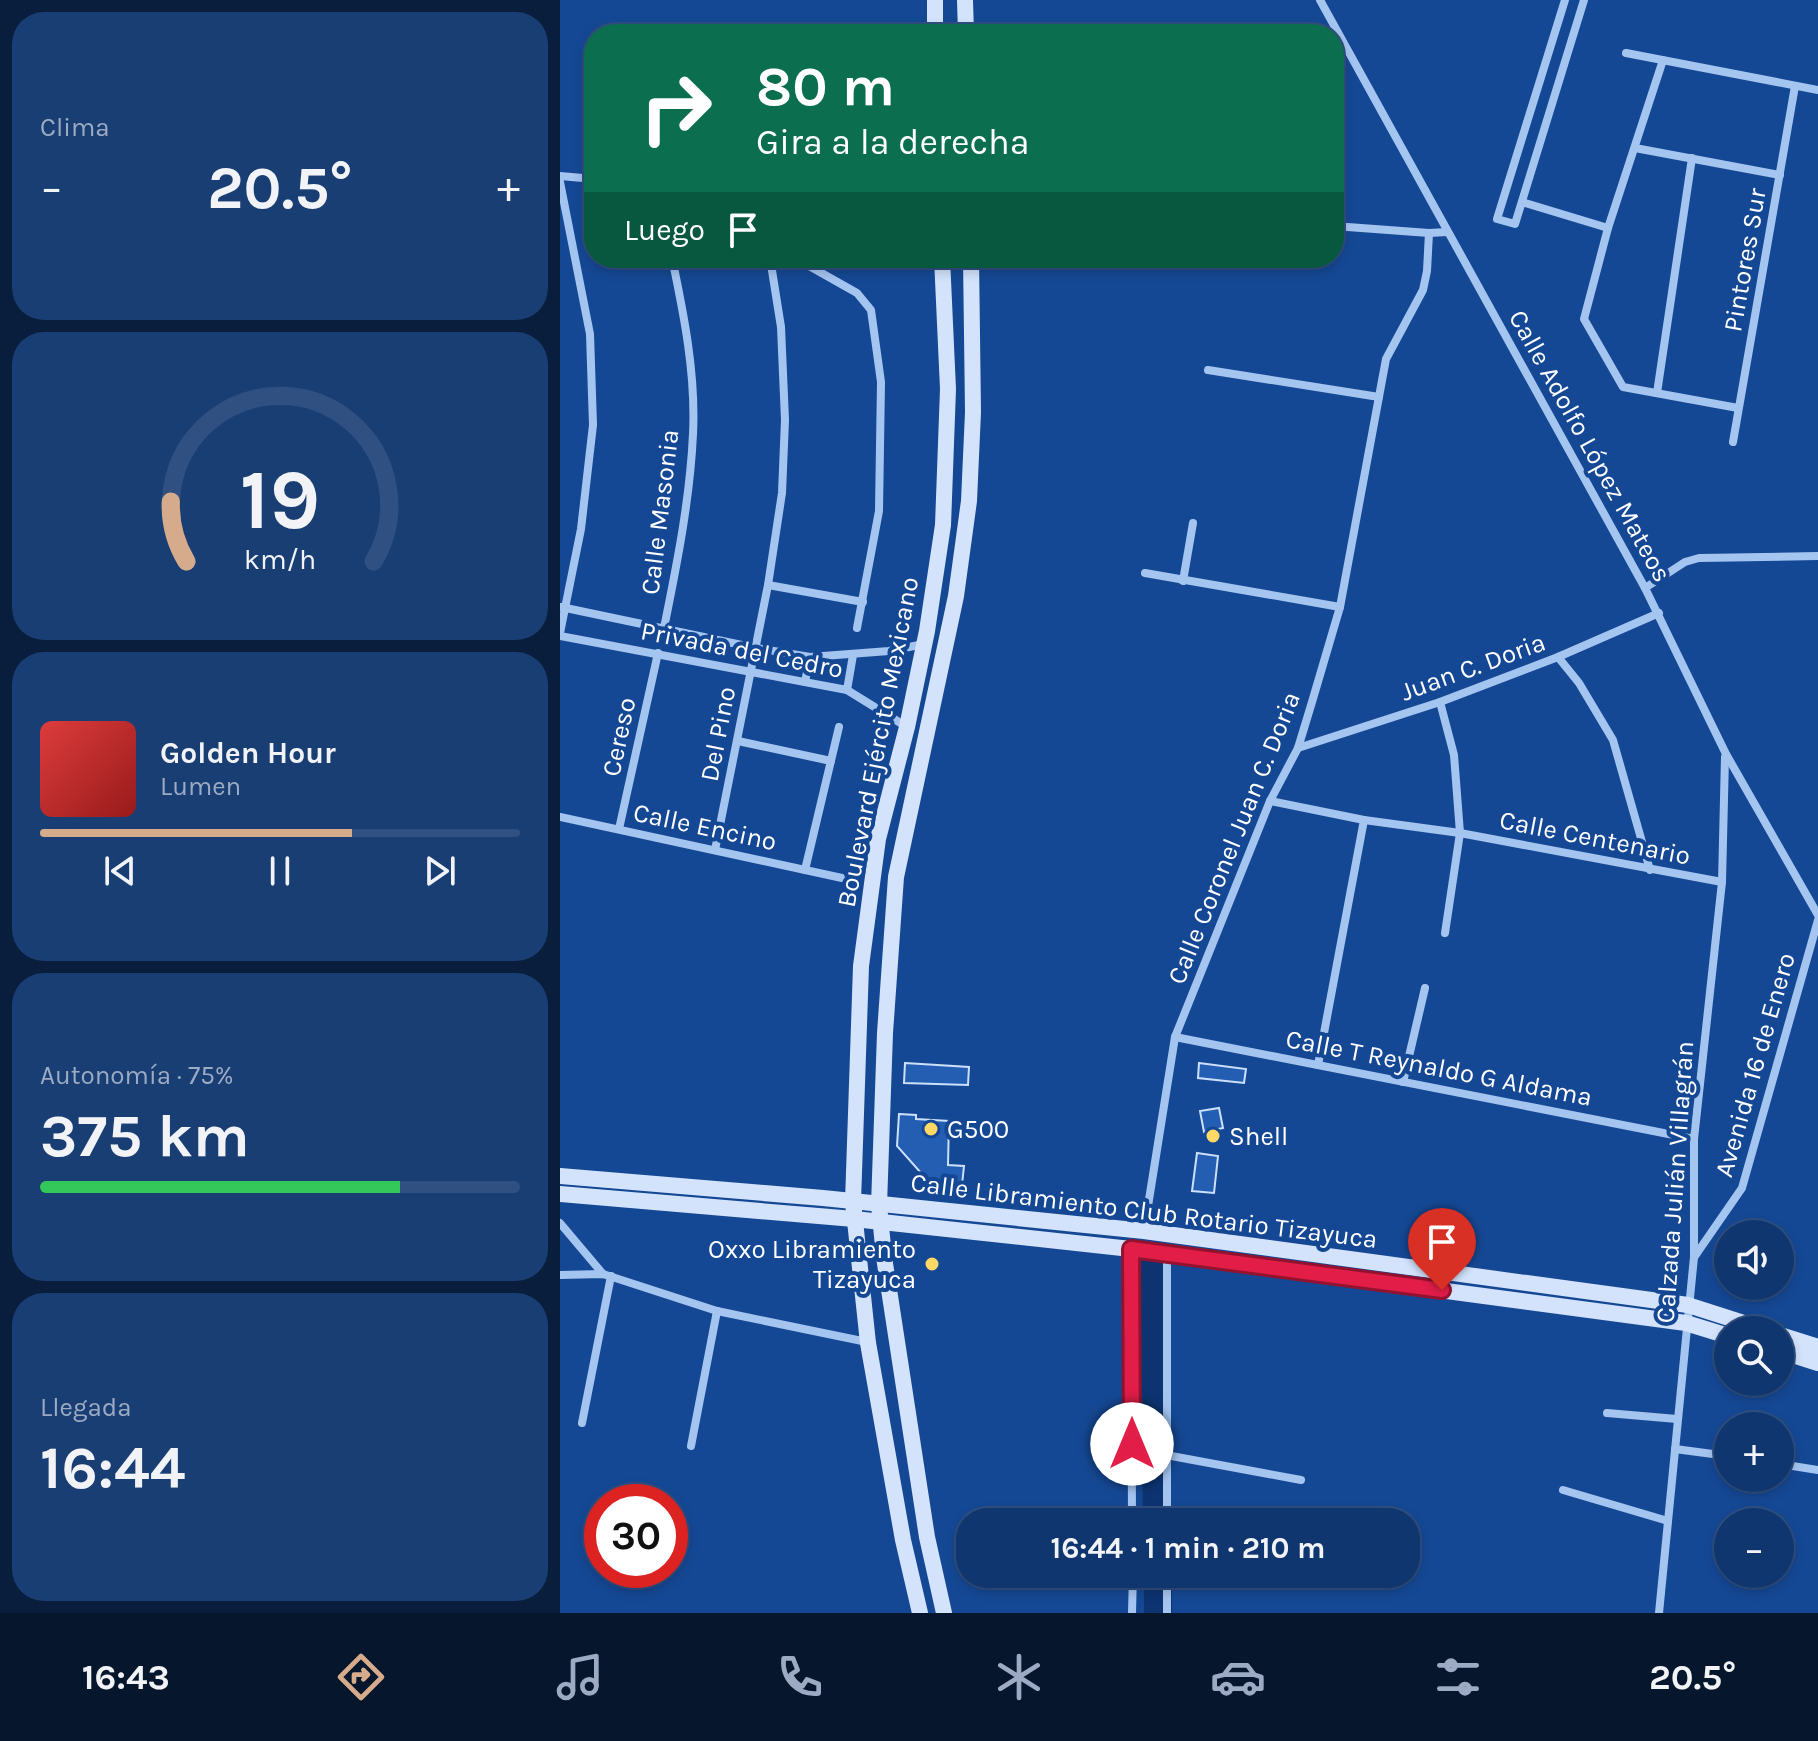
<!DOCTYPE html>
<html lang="es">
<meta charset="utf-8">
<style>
body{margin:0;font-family:Karla,sans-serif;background:#193e74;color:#f1f3f6;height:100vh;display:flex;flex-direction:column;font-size:30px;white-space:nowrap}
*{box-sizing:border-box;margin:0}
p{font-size:26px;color:#9cabc3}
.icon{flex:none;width:44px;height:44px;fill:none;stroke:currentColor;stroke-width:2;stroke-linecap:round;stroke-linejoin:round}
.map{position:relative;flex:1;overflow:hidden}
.panel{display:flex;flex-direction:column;gap:12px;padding:12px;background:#091e3d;width:560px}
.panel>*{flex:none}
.top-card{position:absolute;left:24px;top:24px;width:760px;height:244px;border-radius:32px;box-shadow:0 4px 12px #0003,0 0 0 2px #305082;background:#0b6e4f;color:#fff;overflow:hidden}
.controls{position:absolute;left:1154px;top:1220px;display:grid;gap:16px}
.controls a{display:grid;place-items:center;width:80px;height:80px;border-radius:50%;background:#10366f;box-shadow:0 4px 12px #0003,0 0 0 2px #305082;font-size:40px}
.speed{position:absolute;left:24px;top:1484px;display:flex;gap:16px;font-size:40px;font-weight:700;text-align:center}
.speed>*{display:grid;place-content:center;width:104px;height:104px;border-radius:50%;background:#10366f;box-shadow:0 4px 12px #0003,0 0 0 2px #305082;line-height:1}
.speed .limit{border:12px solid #d22;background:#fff;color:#111}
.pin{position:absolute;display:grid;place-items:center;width:68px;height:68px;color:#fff;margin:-82px -34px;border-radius:50% 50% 50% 0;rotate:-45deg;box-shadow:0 0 8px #0007}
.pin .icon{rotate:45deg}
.me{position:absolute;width:88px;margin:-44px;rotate:0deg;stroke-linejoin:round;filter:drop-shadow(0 0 6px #0008)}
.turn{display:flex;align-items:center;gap:28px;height:168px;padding:0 40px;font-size:36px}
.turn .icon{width:104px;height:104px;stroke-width:2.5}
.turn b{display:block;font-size:56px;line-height:68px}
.then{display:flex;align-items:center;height:76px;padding:0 40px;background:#0003;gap:16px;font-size:30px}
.big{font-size:60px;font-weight:700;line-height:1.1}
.panel .card{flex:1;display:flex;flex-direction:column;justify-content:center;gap:12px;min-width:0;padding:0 28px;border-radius:32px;background:#193e74}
.panel .dial{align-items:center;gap:0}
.dial svg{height:208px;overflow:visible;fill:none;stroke:#305082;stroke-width:7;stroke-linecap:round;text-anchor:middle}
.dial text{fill:#f1f3f6;stroke:none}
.song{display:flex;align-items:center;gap:24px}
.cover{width:96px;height:96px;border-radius:12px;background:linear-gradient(135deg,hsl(0 70% 55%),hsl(0 70% 35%))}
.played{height:8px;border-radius:4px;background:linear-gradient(90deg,#d6ab8b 65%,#305082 65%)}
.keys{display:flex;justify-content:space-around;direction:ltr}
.heat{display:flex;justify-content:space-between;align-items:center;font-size:44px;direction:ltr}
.charge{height:12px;border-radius:6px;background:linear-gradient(90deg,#34c759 75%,#305082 0)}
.trip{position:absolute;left:396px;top:1508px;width:464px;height:80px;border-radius:32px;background:#10366f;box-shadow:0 4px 12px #0003,0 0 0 2px #305082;font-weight:700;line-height:80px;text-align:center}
.tabs{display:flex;height:128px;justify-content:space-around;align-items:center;background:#06162c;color:#9cabc3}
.tabs .icon{width:56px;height:56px}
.tabs .on{color:#d6ab8b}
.tabs b{font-size:36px;color:#f1f3f6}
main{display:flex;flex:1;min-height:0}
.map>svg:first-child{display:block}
</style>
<main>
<section class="panel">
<div class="card"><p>Clima</p>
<div class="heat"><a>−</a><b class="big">20.5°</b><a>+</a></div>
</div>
<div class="card dial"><svg viewBox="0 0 100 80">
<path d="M14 69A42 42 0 1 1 86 69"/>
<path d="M14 69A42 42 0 0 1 8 46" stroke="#d6ab8b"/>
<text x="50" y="56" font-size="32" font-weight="700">19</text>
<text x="50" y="72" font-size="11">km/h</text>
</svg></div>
<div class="card">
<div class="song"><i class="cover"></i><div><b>Golden Hour</b><p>Lumen</p></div></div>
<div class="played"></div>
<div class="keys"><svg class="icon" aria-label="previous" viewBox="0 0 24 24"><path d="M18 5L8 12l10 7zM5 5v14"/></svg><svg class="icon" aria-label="pause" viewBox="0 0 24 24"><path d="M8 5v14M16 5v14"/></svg><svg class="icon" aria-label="next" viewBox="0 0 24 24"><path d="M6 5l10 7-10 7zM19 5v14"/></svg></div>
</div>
<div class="card"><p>Autonomía · 75%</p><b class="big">375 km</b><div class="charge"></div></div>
<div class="card"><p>Llegada</p><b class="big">16:44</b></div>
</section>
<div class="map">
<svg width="1258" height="1613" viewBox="0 0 1258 1613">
<rect width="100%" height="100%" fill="#154894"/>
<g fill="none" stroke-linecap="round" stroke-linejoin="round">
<g stroke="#0d3471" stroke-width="28">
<polyline points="593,1267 597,1522"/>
<polyline points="598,1574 598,1613"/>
</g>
</g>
<g fill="#235eb3" stroke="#cce0fc" stroke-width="2">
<polygon points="345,1063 409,1067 408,1085 344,1083"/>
<polygon points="639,1063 686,1069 684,1083 638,1078"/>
<polygon points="659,1108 663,1128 644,1132 640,1111"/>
<polygon points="339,1114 356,1115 356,1119 389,1121 388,1165 404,1166 402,1185 369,1182 337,1146"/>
<polygon points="637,1153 658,1156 654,1193 632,1191"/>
</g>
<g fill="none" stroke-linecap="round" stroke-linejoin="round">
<g stroke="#a5c5f1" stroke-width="8">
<polyline points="760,0 1085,588 1166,754 1258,915"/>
<polyline points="1005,0 937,219 955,224 1024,0"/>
<polyline points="1066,53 1258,90"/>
<polyline points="1103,60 1048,228 1024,319 1063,387 1178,408"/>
<polyline points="1075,148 1220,175"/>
<polyline points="0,176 34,179"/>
<polyline points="0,182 30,334 33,425 21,529 0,633"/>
<polyline points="962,202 1048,228"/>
<polyline points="774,226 869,233 887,232"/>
<polyline points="235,258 297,293 311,310 321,382 319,511 297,628"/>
<polyline points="648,370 819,397"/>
<polyline points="1097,393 1132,158"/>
<polyline points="1173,442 1235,86"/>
<polyline points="585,573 780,607"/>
<polyline points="623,581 633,523"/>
<polyline points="208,585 303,602"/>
<polyline points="1085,588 1125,562 1139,558 1258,556"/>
<polyline points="1,607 196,648 250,657 329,651 364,644"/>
<path d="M 104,628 C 117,564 130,499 133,434 C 136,375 124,315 112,258"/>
<polyline points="0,636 287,690 347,727"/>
<polyline points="998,657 1019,683 1053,740 1090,870"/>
<polyline points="245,682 250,657"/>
<polyline points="287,690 293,655"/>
<polyline points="880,702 894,755 900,833 885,933"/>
<polyline points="178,741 271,761"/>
<polyline points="738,748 880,702 998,657 1099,613"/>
<polyline points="710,801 804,820 900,833 1162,882"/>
<polyline points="0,817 282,878"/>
<polyline points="59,829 98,653"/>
<polyline points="155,850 208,585 222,493 225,420 221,327 210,258"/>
<polyline points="245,870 279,727"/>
<polyline points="615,1037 1134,1139"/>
<polyline points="758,1065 804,820"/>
<polyline points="843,1082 865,988"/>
<polyline points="0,1223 43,1274"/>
<polyline points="584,1231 615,1037 710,801 738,748 752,702 780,607 826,359 863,290 867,271 869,233"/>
<polyline points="571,1249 572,1522"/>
<polyline points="1135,1256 1182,1188 1258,920"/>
<polyline points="0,1275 43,1274 157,1311 307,1342"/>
<polyline points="1047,1413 1117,1419"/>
<polyline points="22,1423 51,1276"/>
<polyline points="131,1446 157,1311"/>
<polyline points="1115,1449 1168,1456"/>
<polyline points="606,1455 741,1480"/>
<polyline points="1220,1464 1258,1470"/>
<polyline points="1003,1490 1108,1521"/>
<polyline points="607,1522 607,1253"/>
<polyline points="607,1574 607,1613"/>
<polyline points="572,1613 573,1574"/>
<polyline points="1099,1613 1134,1257 1134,1139 1162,882 1165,757"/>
</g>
<g stroke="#d3e3fc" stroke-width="16">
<polyline points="375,0 375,34"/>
<polyline points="405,0 406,34"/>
<polyline points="0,1176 263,1198 584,1231 1128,1305 1206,1330"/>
<polyline points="0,1194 294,1219 571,1249 1126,1323 1168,1336"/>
<polyline points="1220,1335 1258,1347"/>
<polyline points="1220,1351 1258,1363"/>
<polyline points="360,1613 343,1540 308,1343 293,1202 301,966 318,839 347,727 367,631 383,525 388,389 382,258"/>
<polyline points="384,1613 367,1537 324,1257 319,1205 325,1033 336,877 396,596 409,501 413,412 411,258"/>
</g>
</g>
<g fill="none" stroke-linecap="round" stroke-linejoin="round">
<defs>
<polyline id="route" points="572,1444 571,1249 882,1290"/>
</defs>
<use href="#route" stroke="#92132f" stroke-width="20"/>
<use href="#route" stroke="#e11d48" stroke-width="14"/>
</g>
<g fill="#ffd865" stroke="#154894" stroke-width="3">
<circle cx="371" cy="1129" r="8"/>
<circle cx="653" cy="1136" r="8"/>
<circle cx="372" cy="1264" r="8"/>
</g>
<g text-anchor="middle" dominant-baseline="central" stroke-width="8" stroke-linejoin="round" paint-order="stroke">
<g font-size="26" fill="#fff" stroke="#154894">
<text transform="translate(1185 260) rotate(-80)">Pintores Sur</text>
<text transform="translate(1030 446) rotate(61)">Calle Adolfo López Mateos</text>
<text transform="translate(100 512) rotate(-83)">Calle Masonia</text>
<text transform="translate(182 650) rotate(11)">Privada del Cedro</text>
<text transform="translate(913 667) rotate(-20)">Juan C. Doria</text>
<text transform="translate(158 734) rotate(-79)">Del Pino</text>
<text transform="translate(59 737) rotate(-78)">Cereso</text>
<text transform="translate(318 742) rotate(-79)">Boulevard Ejército Mexicano</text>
<text transform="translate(145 827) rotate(12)">Calle Encino</text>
<text transform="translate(674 838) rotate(-68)">Calle Coronel Juan C. Doria</text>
<text transform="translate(1035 838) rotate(11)">Calle Centenario</text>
<text transform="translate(1195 1065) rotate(-74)">Avenida 16 de Enero</text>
<text transform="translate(879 1068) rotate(11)">Calle T Reynaldo G Aldama</text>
<text transform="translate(1115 1182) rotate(-86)">Calzada Julián Villagrán</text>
<text transform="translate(584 1211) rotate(7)">Calle Libramiento Club Rotario Tizayuca</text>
</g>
<g font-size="26" fill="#fff" stroke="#154894" text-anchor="start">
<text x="387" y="1129">G500</text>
<text x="669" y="1136">Shell</text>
<text x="356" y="1249" text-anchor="end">Oxxo Libramiento<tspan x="356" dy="30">Tizayuca</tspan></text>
</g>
</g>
</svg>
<div class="controls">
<a><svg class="icon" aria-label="sound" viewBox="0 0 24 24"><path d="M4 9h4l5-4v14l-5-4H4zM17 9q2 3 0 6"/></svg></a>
<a><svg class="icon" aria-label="search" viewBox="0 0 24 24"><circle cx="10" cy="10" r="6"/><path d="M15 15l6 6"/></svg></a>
<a>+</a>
<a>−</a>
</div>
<div class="speed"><div class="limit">30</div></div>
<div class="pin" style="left:882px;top:1290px;background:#d93025"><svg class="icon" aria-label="arrive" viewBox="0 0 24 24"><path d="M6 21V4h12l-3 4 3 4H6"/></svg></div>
<svg class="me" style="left:572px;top:1444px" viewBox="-20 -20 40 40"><circle r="19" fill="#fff"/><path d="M0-13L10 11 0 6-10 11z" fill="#e11d48"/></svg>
<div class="trip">16:44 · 1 min · 210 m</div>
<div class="top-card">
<div class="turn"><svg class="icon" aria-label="right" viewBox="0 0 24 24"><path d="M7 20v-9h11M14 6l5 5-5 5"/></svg><div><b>80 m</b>Gira a la derecha</div></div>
<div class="then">Luego<svg class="icon" aria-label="arrive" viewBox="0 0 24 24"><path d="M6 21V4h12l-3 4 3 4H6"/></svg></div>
</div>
</div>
</main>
<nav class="tabs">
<b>16:43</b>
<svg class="icon on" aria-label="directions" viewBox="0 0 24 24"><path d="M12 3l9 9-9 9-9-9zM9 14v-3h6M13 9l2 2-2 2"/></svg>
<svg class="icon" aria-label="music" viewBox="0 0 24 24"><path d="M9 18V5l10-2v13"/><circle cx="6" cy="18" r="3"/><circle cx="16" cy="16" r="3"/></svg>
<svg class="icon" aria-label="phone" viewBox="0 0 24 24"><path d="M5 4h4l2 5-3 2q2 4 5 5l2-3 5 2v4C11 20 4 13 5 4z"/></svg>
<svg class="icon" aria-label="climate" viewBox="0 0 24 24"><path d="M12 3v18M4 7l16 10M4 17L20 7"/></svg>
<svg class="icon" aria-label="car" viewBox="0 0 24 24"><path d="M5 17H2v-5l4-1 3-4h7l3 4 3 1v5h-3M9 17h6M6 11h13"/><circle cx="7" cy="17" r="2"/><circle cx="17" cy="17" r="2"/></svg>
<svg class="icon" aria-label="filters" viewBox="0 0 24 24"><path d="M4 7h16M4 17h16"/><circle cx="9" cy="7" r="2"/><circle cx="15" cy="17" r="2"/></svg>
<b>20.5°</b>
</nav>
